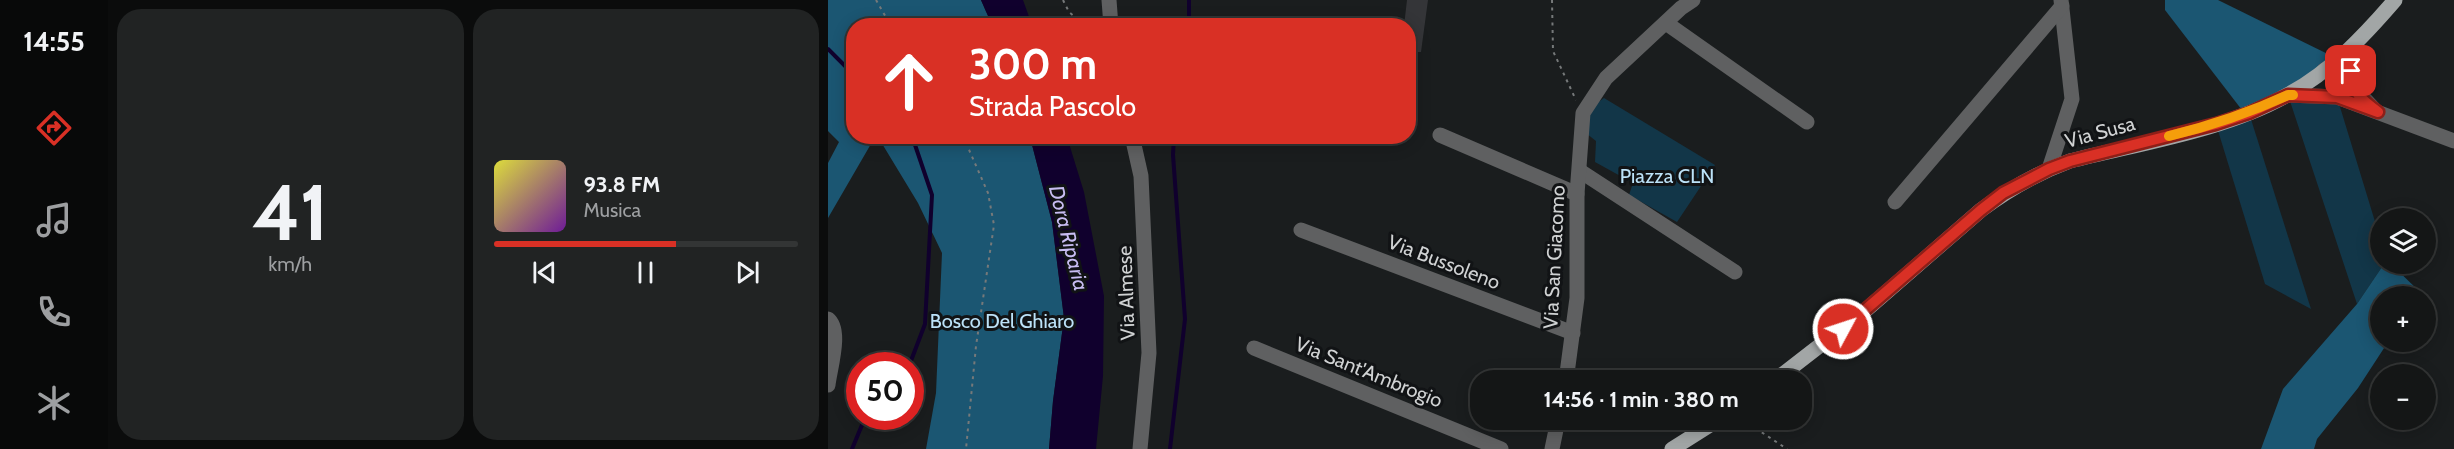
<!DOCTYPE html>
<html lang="it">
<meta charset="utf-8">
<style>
body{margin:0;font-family:Cabin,sans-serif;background:#212323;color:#f1f3f6;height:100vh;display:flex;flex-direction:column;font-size:22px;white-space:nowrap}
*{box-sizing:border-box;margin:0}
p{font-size:20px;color:#9d9fa1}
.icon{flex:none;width:33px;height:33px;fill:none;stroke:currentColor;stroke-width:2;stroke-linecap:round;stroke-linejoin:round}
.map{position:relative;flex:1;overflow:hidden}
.details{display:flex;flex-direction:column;gap:9px;padding:9px;background:#0b0c0c;width:720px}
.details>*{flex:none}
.banner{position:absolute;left:18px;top:18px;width:570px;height:126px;border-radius:24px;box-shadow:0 3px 15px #0003,0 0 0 2px #333535;background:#d93025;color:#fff;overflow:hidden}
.fabs{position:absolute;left:1542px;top:208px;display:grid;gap:12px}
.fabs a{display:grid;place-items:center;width:66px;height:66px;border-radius:50%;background:#141616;box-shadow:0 3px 15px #0003,0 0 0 2px #333535;font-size:30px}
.speed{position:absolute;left:18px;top:352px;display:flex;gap:12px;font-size:30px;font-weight:700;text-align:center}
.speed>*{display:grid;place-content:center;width:78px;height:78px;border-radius:50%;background:#141616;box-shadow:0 3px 15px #0003,0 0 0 2px #333535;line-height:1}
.speed .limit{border:9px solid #d22;background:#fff;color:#111}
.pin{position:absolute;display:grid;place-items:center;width:51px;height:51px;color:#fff;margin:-26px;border-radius:12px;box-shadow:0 3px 9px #0006}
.me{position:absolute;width:66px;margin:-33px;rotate:50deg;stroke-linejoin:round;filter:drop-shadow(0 0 4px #0008)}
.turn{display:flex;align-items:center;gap:21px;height:126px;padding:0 24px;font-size:27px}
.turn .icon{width:78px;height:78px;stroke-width:2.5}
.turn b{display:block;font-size:42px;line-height:51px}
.details .widget{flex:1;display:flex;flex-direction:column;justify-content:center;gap:9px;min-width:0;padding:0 21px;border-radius:24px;background:#212323}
.details .dial{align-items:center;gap:0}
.dial b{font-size:78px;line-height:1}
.song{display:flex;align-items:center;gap:18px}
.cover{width:72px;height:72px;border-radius:9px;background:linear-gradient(135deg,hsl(60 70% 55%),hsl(280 70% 35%))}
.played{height:6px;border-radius:3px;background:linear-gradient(90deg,#d93025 60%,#333535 60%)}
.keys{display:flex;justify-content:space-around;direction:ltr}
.details .tiles{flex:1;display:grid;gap:9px;grid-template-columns:repeat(2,1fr)}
.trip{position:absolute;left:642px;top:370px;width:342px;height:60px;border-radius:24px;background:#141616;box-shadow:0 3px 15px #0003,0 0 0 2px #333535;font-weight:700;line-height:60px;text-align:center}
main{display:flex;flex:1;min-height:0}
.tabs{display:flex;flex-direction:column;width:108px;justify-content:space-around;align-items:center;background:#080909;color:#9d9fa1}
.tabs .icon{width:42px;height:42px}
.tabs .current{color:#d93025}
.tabs b{font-size:27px;color:#f1f3f6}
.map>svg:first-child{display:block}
</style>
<main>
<nav class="tabs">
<b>14:55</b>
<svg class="icon current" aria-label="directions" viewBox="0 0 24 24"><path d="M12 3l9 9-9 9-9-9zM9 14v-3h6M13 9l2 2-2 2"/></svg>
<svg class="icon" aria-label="music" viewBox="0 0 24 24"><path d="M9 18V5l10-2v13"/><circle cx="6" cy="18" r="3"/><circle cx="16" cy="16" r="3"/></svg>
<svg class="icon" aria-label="phone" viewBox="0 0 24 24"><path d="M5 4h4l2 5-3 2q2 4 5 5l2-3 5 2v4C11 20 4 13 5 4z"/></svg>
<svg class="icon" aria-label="climate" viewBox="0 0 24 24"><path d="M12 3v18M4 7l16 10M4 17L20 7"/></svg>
</nav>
<section class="details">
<div class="tiles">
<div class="widget dial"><b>41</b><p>km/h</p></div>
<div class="widget">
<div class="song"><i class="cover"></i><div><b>93.8 FM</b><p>Musica</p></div></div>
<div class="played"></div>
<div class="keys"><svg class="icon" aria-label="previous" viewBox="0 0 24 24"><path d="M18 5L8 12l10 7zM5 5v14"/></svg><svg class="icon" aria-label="pause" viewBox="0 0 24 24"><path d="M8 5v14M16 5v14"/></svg><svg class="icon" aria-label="next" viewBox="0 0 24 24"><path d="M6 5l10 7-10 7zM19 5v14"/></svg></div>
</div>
</div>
</section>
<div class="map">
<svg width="1626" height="449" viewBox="0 0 1626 449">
<rect width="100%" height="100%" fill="#1a1d1e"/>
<g fill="#123648">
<polygon points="1460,95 1509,97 1552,238 1552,264 1556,264 1529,304"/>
<polygon points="776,98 887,165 849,222 801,195 805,183 767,162 768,141 754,130 755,113"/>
<polygon points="1421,113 1483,309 1437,284 1388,124"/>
</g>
<g fill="#1b5672">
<polygon points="0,0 153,0 164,25 26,26 26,136 47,137 0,218 0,163 11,142 0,131"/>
<polygon points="1337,0 1390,0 1510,59 1417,114 1337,10"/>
<polygon points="50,137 202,137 224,222 236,318 225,401 221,449 98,449 108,393 114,253 90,203"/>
<polygon points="1556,264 1563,264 1593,293 1590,297 1552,297 1552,342 1560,342 1530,388 1489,439 1486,449 1433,449 1455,389 1529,304"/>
</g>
<g fill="#10002d">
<polygon points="153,0 195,0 204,25 164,25"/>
<polygon points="202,137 239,137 256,192 276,296 275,376 268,449 221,449 225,401 236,318 224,222"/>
</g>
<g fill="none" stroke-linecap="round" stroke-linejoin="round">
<g stroke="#10002d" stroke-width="4">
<polyline points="361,26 361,0"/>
<polyline points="0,49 26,75"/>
<polyline points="81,366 97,324 104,195 84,136"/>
<polyline points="24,449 34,425 40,417"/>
<polyline points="342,449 357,319 345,155 346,136"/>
</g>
</g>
<polygon fill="#343538" points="579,0 600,0 593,52 589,52 586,72 580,72 580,26 576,26"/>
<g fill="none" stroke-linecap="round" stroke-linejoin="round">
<g stroke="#76797a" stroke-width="2" stroke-dasharray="3 4.5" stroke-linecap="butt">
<polyline points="48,0 63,26"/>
<polyline points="235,0 241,12 258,26"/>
<polyline points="724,0 725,51 748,100"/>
<polyline points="135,136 160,193 166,225 148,346 138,449"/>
<polyline points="915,420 959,449"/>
</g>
<g stroke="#5f6061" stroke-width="15">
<polyline points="281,0 283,26"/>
<polyline points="838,23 979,122"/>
<polyline points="1496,70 1523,84 1545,108"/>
<polyline points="1523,84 1523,58 1528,43"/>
<polyline points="1460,95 1509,97 1626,141"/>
<polyline points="612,135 749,194"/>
<polyline points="304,136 313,176 321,353 312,449"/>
<polyline points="1221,169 1244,99 1233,0"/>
<polyline points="752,171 907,272"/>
<polyline points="1067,202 1234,6"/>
<polyline points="473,230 745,333"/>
<path d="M 0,319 C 14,330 2,368 0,385"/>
<polyline points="426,348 673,449"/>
<polyline points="738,381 749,298 749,194 755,113 778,78 853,8 865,0"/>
<polyline points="724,449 730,420"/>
</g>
<g stroke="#a2a6a6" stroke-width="15">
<path d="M 946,381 L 1039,309 L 1153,210 C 1181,189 1209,173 1242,161 C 1312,143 1399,130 1461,94 C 1503,71 1536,36 1567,0"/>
<polyline points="844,449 890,420"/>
</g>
</g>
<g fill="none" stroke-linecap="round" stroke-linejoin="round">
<defs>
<path id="route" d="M 1015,329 L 1153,210 L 1175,193 L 1221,169 L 1242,161 L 1388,124 L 1421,113 L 1460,95 L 1509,97 L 1550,112 C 1535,101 1522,91 1523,71"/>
</defs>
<use href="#route" stroke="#8d1f18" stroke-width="15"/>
<use href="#route" stroke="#d93025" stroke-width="10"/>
<path stroke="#f59e0b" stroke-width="10" d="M 1341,136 C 1382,126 1421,113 1460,95 L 1465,95"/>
</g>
<g text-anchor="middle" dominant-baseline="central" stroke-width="6" stroke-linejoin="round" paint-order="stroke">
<g font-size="20" fill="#d0d2d3" stroke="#111315">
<text transform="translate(1272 132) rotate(-15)">Via Susa</text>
<text transform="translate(726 257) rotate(-87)">Via San Giacomo</text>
<text transform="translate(616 262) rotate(21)">Via Bussoleno</text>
<text transform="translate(298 293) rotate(-92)">Via Almese</text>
<text transform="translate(541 372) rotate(22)">Via Sant'Ambrogio</text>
</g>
<g font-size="20" fill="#bce2f8" stroke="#111315">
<text x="839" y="176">Piazza CLN</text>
<text x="174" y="321">Bosco Del Ghiaro</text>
</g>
<g font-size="21" font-style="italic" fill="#c8bdf2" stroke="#111315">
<text transform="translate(241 238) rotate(76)">Dora Riparia</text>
</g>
</g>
</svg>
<div class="fabs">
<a><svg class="icon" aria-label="layers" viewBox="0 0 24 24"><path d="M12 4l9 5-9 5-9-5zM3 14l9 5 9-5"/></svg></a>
<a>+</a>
<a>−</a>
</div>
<div class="speed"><div class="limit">50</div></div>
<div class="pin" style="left:1523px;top:71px;background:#d93025"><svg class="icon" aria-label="arrive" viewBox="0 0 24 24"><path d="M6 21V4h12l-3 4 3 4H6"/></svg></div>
<svg class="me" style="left:1015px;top:329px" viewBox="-20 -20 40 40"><circle r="17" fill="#d93025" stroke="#fff" stroke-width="3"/><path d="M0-11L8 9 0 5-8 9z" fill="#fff"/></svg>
<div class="trip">14:56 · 1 min · 380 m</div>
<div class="banner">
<div class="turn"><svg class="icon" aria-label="ahead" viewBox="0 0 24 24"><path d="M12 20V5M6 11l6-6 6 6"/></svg><div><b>300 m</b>Strada Pascolo</div></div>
</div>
</div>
</main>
